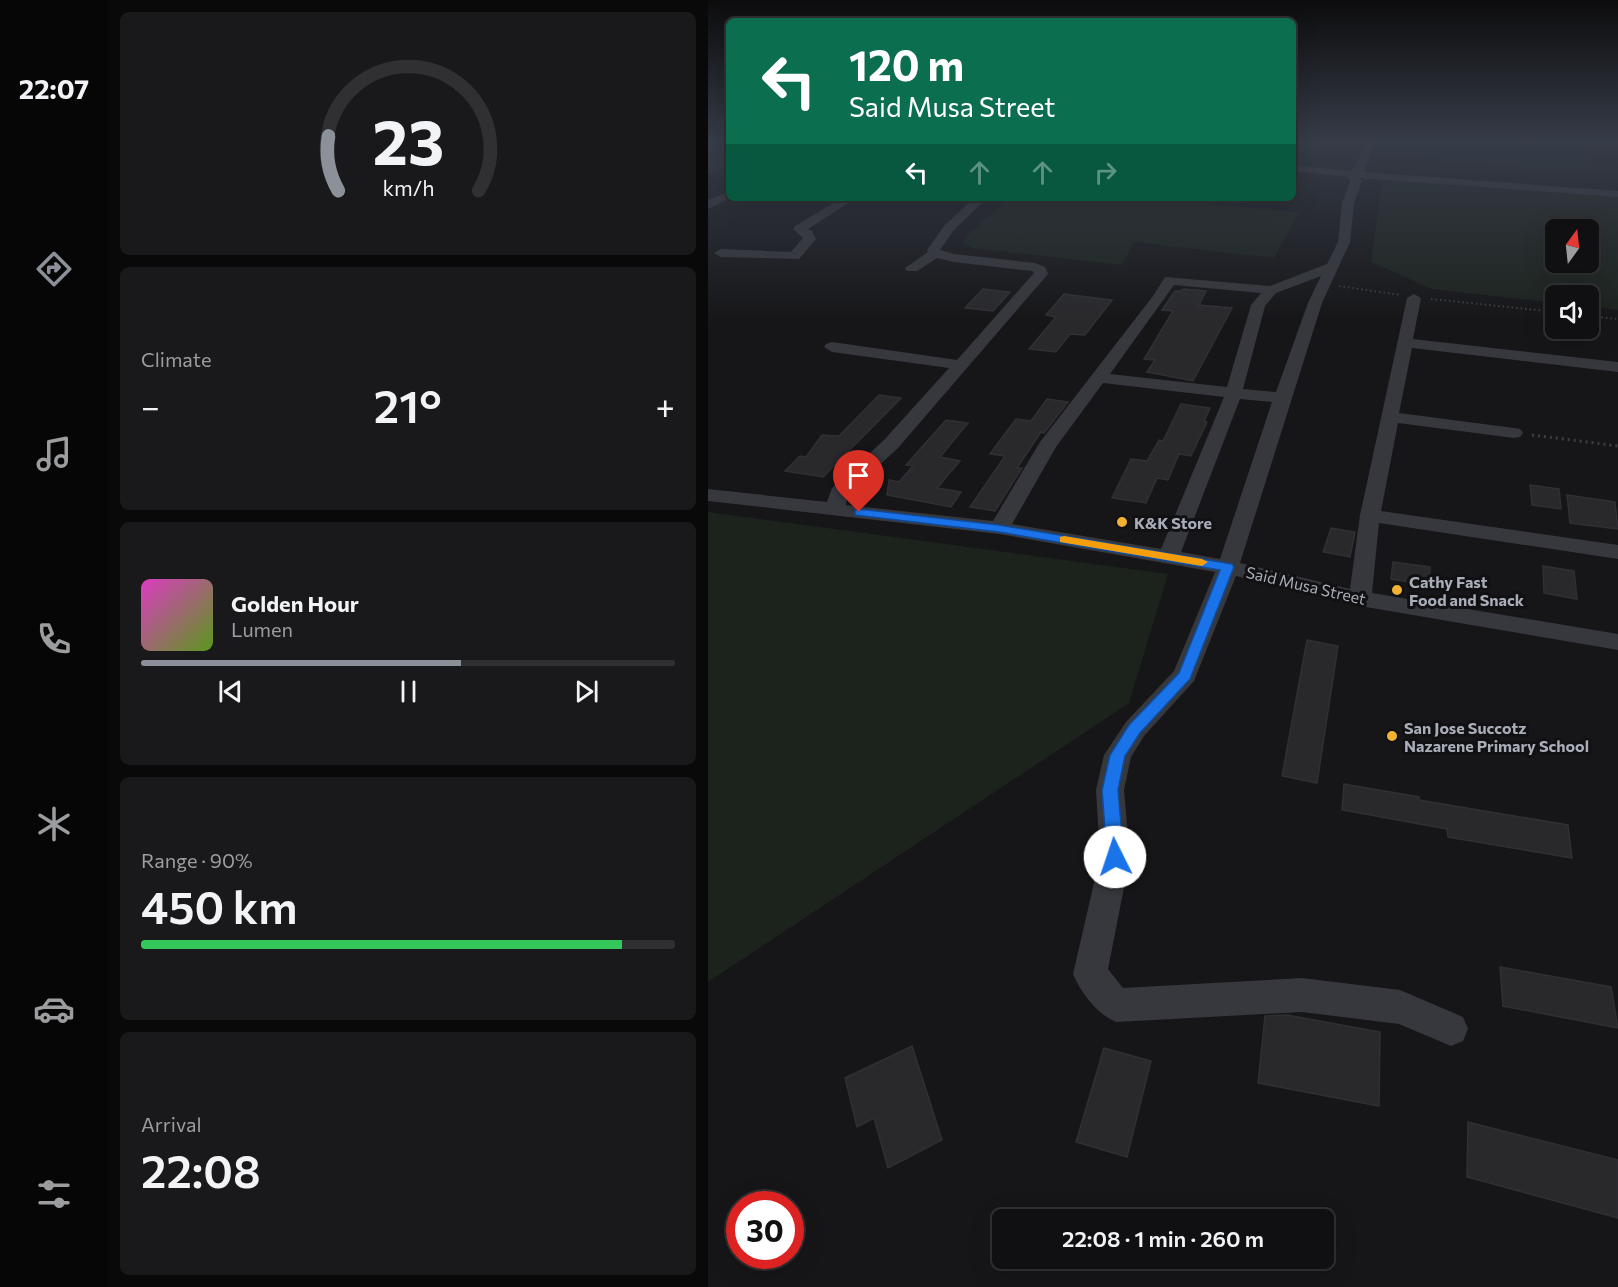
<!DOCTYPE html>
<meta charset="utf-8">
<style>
body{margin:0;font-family:Commissioner,sans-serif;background:#19191b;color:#f1f3f6;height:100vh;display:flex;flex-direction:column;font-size:22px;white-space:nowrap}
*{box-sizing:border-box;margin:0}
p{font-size:20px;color:#9c9d9f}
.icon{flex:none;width:33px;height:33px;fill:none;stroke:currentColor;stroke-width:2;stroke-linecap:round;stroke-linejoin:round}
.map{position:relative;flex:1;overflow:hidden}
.sheet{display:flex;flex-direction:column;gap:12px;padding:12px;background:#09090a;width:600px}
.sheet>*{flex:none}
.top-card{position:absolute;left:18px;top:18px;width:570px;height:183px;border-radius:9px;box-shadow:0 6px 24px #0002,0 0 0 2px #303032;background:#0b6e4f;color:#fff;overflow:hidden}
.needle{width:39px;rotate:15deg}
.controls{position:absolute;left:837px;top:219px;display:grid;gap:12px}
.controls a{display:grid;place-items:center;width:54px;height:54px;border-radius:9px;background:#101012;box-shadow:0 6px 24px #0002,0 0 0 2px #303032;font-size:30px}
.speed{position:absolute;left:18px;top:1191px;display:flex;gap:12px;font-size:30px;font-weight:700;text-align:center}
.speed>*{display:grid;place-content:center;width:78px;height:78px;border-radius:50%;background:#101012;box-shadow:0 6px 24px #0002,0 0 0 2px #303032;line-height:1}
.speed .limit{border:9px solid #d22;background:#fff;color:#111}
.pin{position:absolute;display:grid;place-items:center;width:51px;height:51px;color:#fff;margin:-62px -26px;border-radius:50% 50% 50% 0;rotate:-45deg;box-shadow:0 0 6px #0007}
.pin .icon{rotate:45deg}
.me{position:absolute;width:66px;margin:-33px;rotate:356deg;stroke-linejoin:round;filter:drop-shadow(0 0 4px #0008)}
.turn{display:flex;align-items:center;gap:21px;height:126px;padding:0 24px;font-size:27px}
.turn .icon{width:78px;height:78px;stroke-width:2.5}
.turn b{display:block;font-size:42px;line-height:51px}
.lanes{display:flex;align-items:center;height:57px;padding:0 24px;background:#0003;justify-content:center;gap:30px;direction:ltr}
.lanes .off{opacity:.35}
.big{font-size:45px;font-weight:600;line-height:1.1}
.sheet .card{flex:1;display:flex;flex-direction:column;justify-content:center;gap:9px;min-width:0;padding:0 21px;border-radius:9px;background:#19191b}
.sheet .dial{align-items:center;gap:0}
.dial svg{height:156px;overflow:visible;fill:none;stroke:#303032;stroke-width:7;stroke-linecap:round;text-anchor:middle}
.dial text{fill:#f1f3f6;stroke:none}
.song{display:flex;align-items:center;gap:18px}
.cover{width:72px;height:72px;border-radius:9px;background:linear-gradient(135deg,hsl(310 70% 55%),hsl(90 70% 35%))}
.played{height:6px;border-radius:3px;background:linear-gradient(90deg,#8c9099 60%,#303032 60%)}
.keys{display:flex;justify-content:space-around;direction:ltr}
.heat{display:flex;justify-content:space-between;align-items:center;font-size:33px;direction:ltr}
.charge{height:9px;border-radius:4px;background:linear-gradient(90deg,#34c759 90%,#303032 0)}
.trip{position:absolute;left:284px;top:1209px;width:342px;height:60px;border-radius:9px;background:#101012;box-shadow:0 6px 24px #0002,0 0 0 2px #303032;font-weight:600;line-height:60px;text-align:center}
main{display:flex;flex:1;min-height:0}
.menu{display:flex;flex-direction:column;width:108px;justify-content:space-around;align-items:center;background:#060607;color:#9c9d9f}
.menu .icon{width:42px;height:42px}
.menu .selected{color:#8c9099}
.menu b{font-size:27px;color:#f1f3f6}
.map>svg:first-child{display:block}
</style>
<main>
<nav class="menu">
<b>22:07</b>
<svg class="icon selected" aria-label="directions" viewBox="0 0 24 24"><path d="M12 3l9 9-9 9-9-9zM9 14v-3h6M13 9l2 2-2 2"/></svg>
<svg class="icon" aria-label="music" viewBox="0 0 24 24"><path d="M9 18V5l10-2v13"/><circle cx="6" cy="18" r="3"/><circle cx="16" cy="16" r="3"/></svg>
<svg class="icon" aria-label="phone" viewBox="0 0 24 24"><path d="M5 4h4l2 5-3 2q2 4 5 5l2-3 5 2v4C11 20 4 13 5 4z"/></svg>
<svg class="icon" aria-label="climate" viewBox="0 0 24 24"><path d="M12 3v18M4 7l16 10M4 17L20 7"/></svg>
<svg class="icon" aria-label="car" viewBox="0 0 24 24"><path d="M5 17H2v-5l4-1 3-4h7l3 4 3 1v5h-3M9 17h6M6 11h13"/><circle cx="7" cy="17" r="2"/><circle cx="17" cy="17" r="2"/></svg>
<svg class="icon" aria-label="filters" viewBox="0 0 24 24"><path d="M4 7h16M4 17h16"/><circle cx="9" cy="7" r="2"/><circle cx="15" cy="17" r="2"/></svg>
</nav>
<section class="sheet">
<div class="card dial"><svg viewBox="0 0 100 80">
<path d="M14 69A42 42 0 1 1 86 69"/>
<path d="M14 69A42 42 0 0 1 9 41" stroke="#8c9099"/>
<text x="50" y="56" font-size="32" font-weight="700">23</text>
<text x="50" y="72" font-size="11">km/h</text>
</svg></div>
<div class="card"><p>Climate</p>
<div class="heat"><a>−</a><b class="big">21°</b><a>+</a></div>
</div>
<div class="card">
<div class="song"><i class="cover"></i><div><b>Golden Hour</b><p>Lumen</p></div></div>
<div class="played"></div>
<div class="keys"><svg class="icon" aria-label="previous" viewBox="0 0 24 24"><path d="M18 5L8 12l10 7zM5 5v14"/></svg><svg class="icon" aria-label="pause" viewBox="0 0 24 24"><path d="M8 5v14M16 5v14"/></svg><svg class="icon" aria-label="next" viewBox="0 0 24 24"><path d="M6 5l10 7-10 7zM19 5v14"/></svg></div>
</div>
<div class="card"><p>Range · 90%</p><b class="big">450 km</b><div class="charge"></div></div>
<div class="card"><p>Arrival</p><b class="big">22:08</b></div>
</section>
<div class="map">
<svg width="910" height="1287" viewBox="0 0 910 1287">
<rect width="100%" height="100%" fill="#161618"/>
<g fill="#1c231d" fill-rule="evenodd">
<polygon points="670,142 910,142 910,145 878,143 887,174 671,155"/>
<path d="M 675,177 L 910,194 L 910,310 L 881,306 L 880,296 L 848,296 L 847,303 L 724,289 L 663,262 ZM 848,230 L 880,230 L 880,262 L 848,262 Z"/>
<polygon points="303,198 428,198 591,212 566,258 426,242 414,265 265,248 255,243 259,235"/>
<polygon points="0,512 460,574 421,703 0,982"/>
</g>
<g fill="#29292c" stroke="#303034" stroke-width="1.5">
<polygon points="0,142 21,143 21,163 0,174"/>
<polygon points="275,289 302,292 285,311 257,308"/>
<polygon points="475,289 498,291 491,305 524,308 485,381 439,372 447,360 436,359 465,311 454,310 467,291 473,291"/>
<polygon points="356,294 404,300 377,335 362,334 348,352 321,349 348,317 338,315"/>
<polygon points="171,395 193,398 115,477 77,471 92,456 98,457 114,435 131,436"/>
<polygon points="339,399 360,402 336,433 333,432 309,468 314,468 287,511 262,507 297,456 282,454 308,419 323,421"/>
<polygon points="473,404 502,408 496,421 499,422 483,456 471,454 460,480 449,478 438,503 404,498 423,459 439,461 451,440 455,441"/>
<polygon points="238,420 260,423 232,457 252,461 229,488 253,492 243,507 179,495 181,480 191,482 205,466 198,465"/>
<polygon points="822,485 851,489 853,509 824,505"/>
<polygon points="859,495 907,502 910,529 862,523"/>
<polygon points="623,528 647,532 642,557 615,552"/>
<polygon points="685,562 722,567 721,585 683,579"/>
<polygon points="835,566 866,571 869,599 836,593"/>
<polygon points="599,640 630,646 609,783 574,776"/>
<polygon points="636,784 711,797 711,800 860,825 864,858 740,837 739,829 634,810"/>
<polygon points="792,967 903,987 910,1028 795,1006"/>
<polygon points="579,1015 672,1032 671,1106 550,1083 557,1016"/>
<polygon points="204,1046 234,1140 180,1168 166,1118 149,1127 137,1078"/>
<polygon points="396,1048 443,1061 419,1157 368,1142"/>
<polygon points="760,1122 910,1160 910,1218 759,1177"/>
</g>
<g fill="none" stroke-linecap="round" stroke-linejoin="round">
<polyline stroke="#3d3f44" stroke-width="1.5" stroke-dasharray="1.5 2" stroke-linecap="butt" points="0,155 5,156"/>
<g stroke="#3d3f44" stroke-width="2" stroke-dasharray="1.5 3" stroke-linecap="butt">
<polyline points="631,286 692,295"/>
<polyline points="723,299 848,312"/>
<polyline points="880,316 910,319"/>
</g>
<polyline stroke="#3d3f44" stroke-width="3" stroke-dasharray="2 4" stroke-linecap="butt" points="824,435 910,446"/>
<g fill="#37383d" fill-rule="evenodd">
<path d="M 657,142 L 667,142 L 656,172 L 910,191 L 910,197 L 651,178 L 654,181 L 646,203 L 642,242 L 614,303 L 532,563 L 642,589 L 652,515 L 699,298 L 706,294 L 713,298 L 705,339 L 910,362 L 910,372 L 704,348 L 691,413 L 806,428 L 812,429 L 815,433 L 812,437 L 806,438 L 690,423 L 673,511 L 910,545 L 910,559 L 671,523 L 664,593 L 910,634 L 910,650 L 652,606 L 528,576 L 486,681 L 436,736 L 423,757 L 416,790 L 422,857 L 400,969 L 415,988 L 594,978 L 692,990 L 755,1017 L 760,1029 L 755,1041 L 743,1046 L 691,1024 L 594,1012 L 408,1022 C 389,1014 373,993 365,974 L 392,857 L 388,790 L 396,755 L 418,722 L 466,671 L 507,572 L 291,534 L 0,501 L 0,489 L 119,502 L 124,488 L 176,440 L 241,368 L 124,352 L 116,347 L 118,344 L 124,342 L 249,360 L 326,273 L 324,271 L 246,262 L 229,258 L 209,271 L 199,271 L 197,268 L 220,252 L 219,250 L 236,226 L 266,198 L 279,198 L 245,231 L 232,250 L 246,254 L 327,263 L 337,267 L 340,274 L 190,448 L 140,494 L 138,505 L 285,521 L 332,442 L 445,296 L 457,277 L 562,286 L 619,264 L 630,242 L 634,203 L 642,181 L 640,177 L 585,171 L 585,165 L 642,171 L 647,168 ZM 613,276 L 600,303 L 568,392 L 535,389 L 557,306 L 568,293 ZM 466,285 L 553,293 L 543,305 L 519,387 L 402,374 ZM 395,383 L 516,397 L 453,549 L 304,524 L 348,447 ZM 532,399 L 564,402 L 512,559 L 473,552 Z"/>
<polygon points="21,191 22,198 0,209 0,200"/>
<polygon points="134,198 148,198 100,229 104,231 108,239 91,259 13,257 6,253 13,249 83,252 95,238 85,229 87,226"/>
</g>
</g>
<linearGradient id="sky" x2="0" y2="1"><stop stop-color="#0c0c0d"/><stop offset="0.44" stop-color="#363c48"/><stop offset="1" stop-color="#363c48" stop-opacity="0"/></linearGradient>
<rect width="910" height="322" fill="url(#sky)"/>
<polygon fill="#1a73e8" stroke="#114b97" stroke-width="1.5" points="151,509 291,525 524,564 526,567 482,679 432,733 417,756 410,790 416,857 413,862 407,865 401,862 399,857 394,790 402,755 421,725 471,673 512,570 291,532 147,515 147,510"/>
<polygon fill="#f59e0b" points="356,536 494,559 500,562 494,566 352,542 352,537"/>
<g fill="#f2b134" stroke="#111113" stroke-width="2">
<circle cx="414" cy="522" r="6"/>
<circle cx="689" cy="590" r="6"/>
<circle cx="684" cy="736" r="6"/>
</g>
<g text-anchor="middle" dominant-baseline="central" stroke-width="6" stroke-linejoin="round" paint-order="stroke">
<g font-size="16" font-weight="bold" fill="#a8adb8" stroke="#111113" text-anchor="start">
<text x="426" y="522">K&amp;K Store</text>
<text x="701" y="581">Cathy Fast<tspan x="701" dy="18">Food and Snack</tspan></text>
<text x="696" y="727">San Jose Succotz<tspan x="696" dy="18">Nazarene Primary School</tspan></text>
</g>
<g font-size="16" fill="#a8adb8" stroke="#111113">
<text transform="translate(598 585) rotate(13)">Said Musa Street</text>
</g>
</g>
</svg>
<div class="controls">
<a><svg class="needle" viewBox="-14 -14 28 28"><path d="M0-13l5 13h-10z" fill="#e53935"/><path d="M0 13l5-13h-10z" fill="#9c9d9f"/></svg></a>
<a><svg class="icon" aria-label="sound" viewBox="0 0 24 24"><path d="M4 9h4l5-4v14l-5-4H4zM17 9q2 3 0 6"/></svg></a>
</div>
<div class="speed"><div class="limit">30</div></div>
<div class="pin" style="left:151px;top:512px;background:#d93025"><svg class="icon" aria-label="arrive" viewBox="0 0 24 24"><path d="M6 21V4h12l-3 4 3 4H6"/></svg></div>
<svg class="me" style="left:407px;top:857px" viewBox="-20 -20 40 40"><circle r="19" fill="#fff"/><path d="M0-13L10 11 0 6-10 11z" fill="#1a73e8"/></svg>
<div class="trip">22:08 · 1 min · 260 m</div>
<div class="top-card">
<div class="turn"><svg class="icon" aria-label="left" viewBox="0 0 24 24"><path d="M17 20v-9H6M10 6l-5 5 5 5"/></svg><div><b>120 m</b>Said Musa Street</div></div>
<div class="lanes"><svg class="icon" aria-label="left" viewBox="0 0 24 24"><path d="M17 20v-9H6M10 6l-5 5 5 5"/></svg><svg class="icon off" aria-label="ahead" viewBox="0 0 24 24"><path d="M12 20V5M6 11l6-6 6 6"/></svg><svg class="icon off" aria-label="ahead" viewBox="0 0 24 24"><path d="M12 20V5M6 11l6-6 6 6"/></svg><svg class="icon off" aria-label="right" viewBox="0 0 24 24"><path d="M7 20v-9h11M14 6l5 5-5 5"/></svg></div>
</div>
</div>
</main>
